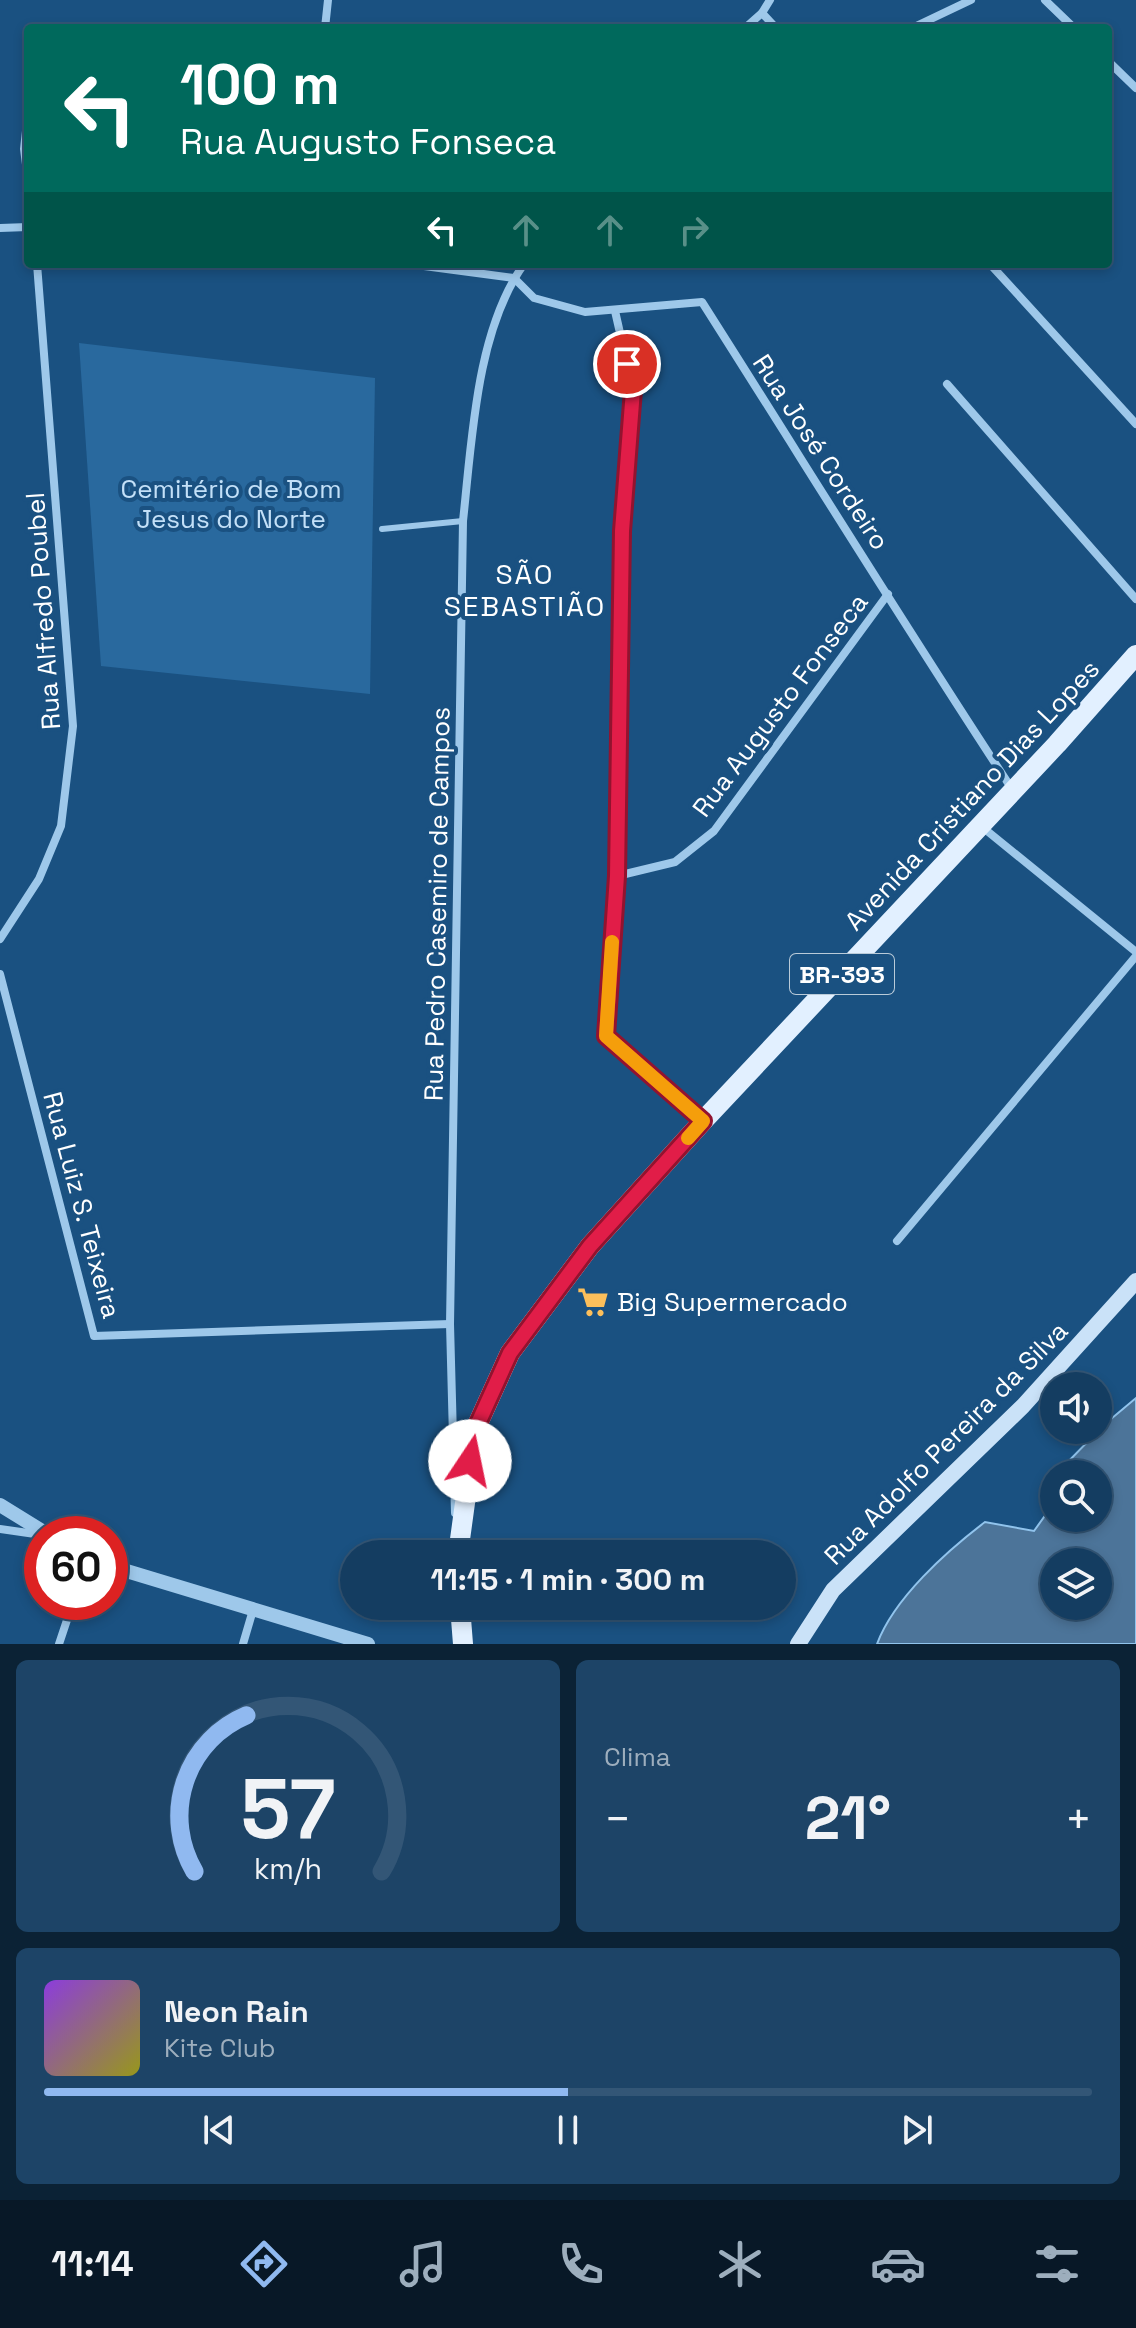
<!DOCTYPE html>
<html lang="pt">
<meta charset="utf-8">
<style>
body{margin:0;font-family:"Space Grotesk",sans-serif;background:#1d4467;color:#f1f3f6;height:100vh;display:flex;flex-direction:column;font-size:30px;white-space:nowrap}
*{box-sizing:border-box;margin:0}
p{font-size:26px;color:#9daebd}
.icon{flex:none;width:44px;height:44px;fill:none;stroke:currentColor;stroke-width:2;stroke-linecap:round;stroke-linejoin:round}
.map{position:relative;height:1644px;overflow:hidden}
.side{display:flex;flex-direction:column;gap:16px;padding:16px;background:#0b2235;flex:1}
.side>*{flex:none}
.hud{position:absolute;left:24px;top:24px;width:1088px;height:244px;border-radius:8px;box-shadow:0 4px 12px #0003,0 0 0 2px #335676;background:#00695c;color:#fff;overflow:hidden}
.controls{position:absolute;left:1040px;top:1372px;display:grid;gap:16px}
.controls a{display:grid;place-items:center;width:72px;height:72px;border-radius:50%;background:#143d61;box-shadow:0 4px 12px #0003,0 0 0 2px #335676;font-size:40px}
.speed{position:absolute;left:24px;top:1516px;display:flex;gap:16px;font-size:40px;font-weight:700;text-align:center}
.speed>*{display:grid;place-content:center;width:104px;height:104px;border-radius:50%;background:#143d61;box-shadow:0 4px 12px #0003,0 0 0 2px #335676;line-height:1}
.speed .limit{border:12px solid #d22;background:#fff;color:#111}
.pin{position:absolute;display:grid;place-items:center;width:68px;height:68px;color:#fff;margin:-34px;border:4px solid #fff;border-radius:50%;box-shadow:0 2px 8px #0007}
.me{position:absolute;width:88px;margin:-44px;rotate:11deg;stroke-linejoin:round;filter:drop-shadow(0 0 6px #0008)}
.turn{display:flex;align-items:center;gap:28px;height:168px;padding:0 24px;font-size:36px}
.turn .icon{width:104px;height:104px;stroke-width:2.5}
.turn b{display:block;font-size:56px;line-height:68px}
.lanes{display:flex;align-items:center;height:76px;padding:0 24px;background:#0003;justify-content:center;gap:40px;direction:ltr}
.lanes .off{opacity:.35}
.big{font-size:60px;font-weight:600;line-height:1.1}
.side .widget{flex:1;display:flex;flex-direction:column;justify-content:center;gap:12px;min-width:0;padding:0 28px;border-radius:12px;background:#1d4467}
.side .dial{align-items:center;gap:0}
.dial svg{height:208px;overflow:visible;fill:none;stroke:#335676;stroke-width:7;stroke-linecap:round;text-anchor:middle}
.dial text{fill:#f1f3f6;stroke:none}
.song{display:flex;align-items:center;gap:24px}
.cover{width:96px;height:96px;border-radius:12px;background:linear-gradient(135deg,hsl(270 70% 55%),hsl(60 70% 35%))}
.played{height:8px;border-radius:4px;background:linear-gradient(90deg,#90b9f0 50%,#335676 50%)}
.keys{display:flex;justify-content:space-around;direction:ltr}
.heat{display:flex;justify-content:space-between;align-items:center;font-size:44px;direction:ltr}
.side .tiles{flex:1;display:grid;gap:16px;grid-template-columns:1fr 1fr}
.widget:last-child{grid-column:span 2}
.trip{position:absolute;left:340px;top:1540px;width:456px;height:80px;border-radius:40px;background:#143d61;box-shadow:0 4px 12px #0003,0 0 0 2px #335676;font-weight:600;line-height:80px;text-align:center}
.tab-bar{display:flex;height:128px;justify-content:space-around;align-items:center;background:#081827;color:#9daebd}
.tab-bar .icon{width:56px;height:56px}
.tab-bar .active{color:#90b9f0}
.tab-bar b{font-size:36px;color:#f1f3f6}
.map>svg:first-child{display:block}
</style>
<div class="map">
<svg width="1136" height="1644" viewBox="0 0 1136 1644">
<rect width="100%" height="100%" fill="#1a5181"/>
<polygon fill="#29699e" points="79,343 375,378 370,694 101,666"/>
<path fill="#4c7499" stroke="#91c4ed" stroke-width="2" fill-rule="evenodd" d="M 1136,1398 L 1136,1644 L 877,1644 C 894,1598 947,1551 985,1522 L 1034,1531 L 1054,1503 L 1054,1518 L 1098,1518 L 1098,1474 L 1056,1474 L 1105,1424 ZM 1054,1562 L 1098,1562 L 1098,1606 L 1054,1606 Z"/>
<g fill="none" stroke-linecap="round" stroke-linejoin="round">
<polyline stroke="#9ec8ea" stroke-width="6" points="382,529 463,521"/>
<g stroke="#9ec8ea" stroke-width="8">
<polyline points="1045,0 1074,28"/>
<polyline points="762,13 776,28"/>
<polyline points="325,28 328,0"/>
<polyline points="745,28 762,13 770,0"/>
<polyline points="912,28 971,0"/>
<polyline points="1108,61 1136,88"/>
<polyline points="28,113 24,149 28,180"/>
<polyline points="0,228 28,227"/>
<polyline points="409,264 514,278"/>
<polyline points="990,264 1136,424"/>
<path d="M 514,278 L 534,298 L 585,312 L 702,302 C 805,464 906,628 1012,789"/>
<polyline points="615,311 633,390 622,531 617,876 606,1036 702,1121"/>
<polyline points="947,384 1136,599"/>
<polyline points="981,826 1136,952"/>
<polyline points="617,876 675,862 714,831 888,594"/>
<polyline points="0,939 39,879 61,826 73,726 37,264"/>
<polyline points="0,974 94,1336 450,1324"/>
<polyline points="897,1241 1136,956"/>
<path d="M 455,1513 L 450,1324 L 463,521 C 472,440 476,331 524,264"/>
<polyline points="0,1529 42,1535"/>
<polyline points="59,1644 73,1602"/>
<polyline points="243,1644 253,1610"/>
</g>
<g stroke="#9ec8ea" stroke-width="14">
<polyline points="0,1505 47,1534"/>
<polyline points="110,1566 368,1644"/>
</g>
<polyline stroke="#cae2f8" stroke-width="16" points="798,1644 833,1590 1023,1406 1136,1281"/>
<g stroke="#e2f0ff" stroke-width="20">
<polyline points="458,1554 475,1430 510,1353 590,1246 703,1121 1057,744 1136,655"/>
<polyline points="460,1606 463,1644"/>
</g>
</g>
<g fill="none" stroke-linecap="round" stroke-linejoin="round">
<defs>
<polyline id="route" points="470,1461 475,1430 510,1353 590,1246 703,1121 606,1036 617,876 622,531 633,390 627,364"/>
</defs>
<use href="#route" stroke="#92132f" stroke-width="20"/>
<use href="#route" stroke="#e11d48" stroke-width="14"/>
<polyline stroke="#f59e0b" stroke-width="14" points="612,942 606,1036 703,1121 688,1138"/>
</g>
<defs>
<symbol id="supermarket-bare" viewBox="-9 -9 18 18"><path d="M-6-5.5h2.5l.6 2H6L4.5 2H-2.5L-4.4-4H-6ZM-1.5 3.2a1.3 1.3 0 1 0 .1 0ZM3 3.2a1.3 1.3 0 1 0 .1 0Z" fill="#fcbf5b" stroke="#1a5181" stroke-width="2.5" paint-order="stroke"/></symbol>
</defs>
<g fill-rule="evenodd">
<use href="#supermarket-bare" x="571" y="1280" width="44" height="44"/>
</g>
<g text-anchor="middle" dominant-baseline="central" stroke-width="8" stroke-linejoin="round" paint-order="stroke">
<rect fill="#1a5181" stroke="#bacbd9" stroke-width="2" x="790" y="954" width="104" height="40" rx="6"/>
<g font-size="24" font-weight="bold" fill="#fff">
<text x="842" y="974">BR-393</text>
</g>
<g font-size="26" fill="#fff" stroke="#1a5181">
<text transform="translate(821 452) rotate(57)">Rua José Cordeiro</text>
<text transform="translate(43 611) rotate(-94)">Rua Alfredo Poubel</text>
<text transform="translate(780 705) rotate(-53)">Rua Augusto Fonseca</text>
<text transform="translate(972 795) rotate(-47)">Avenida Cristiano Dias Lopes</text>
<text transform="translate(437 904) rotate(-89)">Rua Pedro Casemiro de Campos</text>
<text transform="translate(82 1205) rotate(75)">Rua Luiz S. Teixeira</text>
<text transform="translate(946 1443) rotate(-45)">Rua Adolfo Pereira da Silva</text>
</g>
<g font-size="26" fill="#c3e0f8" stroke="#1a5181">
<text x="231" y="489">Cemitério de Bom<tspan x="231" dy="30">Jesus do Norte</tspan></text>
</g>
<g font-size="26" fill="#fff" stroke="#1a5181" text-anchor="start">
<text x="617" y="1302">Big Supermercado</text>
</g>
<g font-size="28" letter-spacing="2" fill="#fff" stroke="#1a5181">
<text x="525" y="574">SÃO<tspan x="525" dy="32">SEBASTIÃO</tspan></text>
</g>
</g>
</svg>
<div class="controls">
<a><svg class="icon" aria-label="sound" viewBox="0 0 24 24"><path d="M4 9h4l5-4v14l-5-4H4zM17 9q2 3 0 6"/></svg></a>
<a><svg class="icon" aria-label="search" viewBox="0 0 24 24"><circle cx="10" cy="10" r="6"/><path d="M15 15l6 6"/></svg></a>
<a><svg class="icon" aria-label="layers" viewBox="0 0 24 24"><path d="M12 4l9 5-9 5-9-5zM3 14l9 5 9-5"/></svg></a>
</div>
<div class="speed"><div class="limit">60</div></div>
<div class="pin" style="left:627px;top:364px;background:#d93025"><svg class="icon" aria-label="arrive" viewBox="0 0 24 24"><path d="M6 21V4h12l-3 4 3 4H6"/></svg></div>
<svg class="me" style="left:470px;top:1461px" viewBox="-20 -20 40 40"><circle r="19" fill="#fff"/><path d="M0-13L10 11 0 6-10 11z" fill="#e11d48"/></svg>
<div class="trip">11:15 · 1 min · 300 m</div>
<div class="hud">
<div class="turn"><svg class="icon" aria-label="left" viewBox="0 0 24 24"><path d="M17 20v-9H6M10 6l-5 5 5 5"/></svg><div><b>100 m</b>Rua Augusto Fonseca</div></div>
<div class="lanes"><svg class="icon" aria-label="left" viewBox="0 0 24 24"><path d="M17 20v-9H6M10 6l-5 5 5 5"/></svg><svg class="icon off" aria-label="ahead" viewBox="0 0 24 24"><path d="M12 20V5M6 11l6-6 6 6"/></svg><svg class="icon off" aria-label="ahead" viewBox="0 0 24 24"><path d="M12 20V5M6 11l6-6 6 6"/></svg><svg class="icon off" aria-label="right" viewBox="0 0 24 24"><path d="M7 20v-9h11M14 6l5 5-5 5"/></svg></div>
</div>
</div>
<section class="side">
<div class="tiles">
<div class="widget dial"><svg viewBox="0 0 100 80">
<path d="M14 69A42 42 0 1 1 86 69"/>
<path d="M14 69A42 42 0 0 1 34 9" stroke="#90b9f0"/>
<text x="50" y="56" font-size="32" font-weight="700">57</text>
<text x="50" y="72" font-size="11">km/h</text>
</svg></div>
<div class="widget"><p>Clima</p>
<div class="heat"><a>−</a><b class="big">21°</b><a>+</a></div>
</div>
<div class="widget">
<div class="song"><i class="cover"></i><div><b>Neon Rain</b><p>Kite Club</p></div></div>
<div class="played"></div>
<div class="keys"><svg class="icon" aria-label="previous" viewBox="0 0 24 24"><path d="M18 5L8 12l10 7zM5 5v14"/></svg><svg class="icon" aria-label="pause" viewBox="0 0 24 24"><path d="M8 5v14M16 5v14"/></svg><svg class="icon" aria-label="next" viewBox="0 0 24 24"><path d="M6 5l10 7-10 7zM19 5v14"/></svg></div>
</div>
</div>
</section>
<nav class="tab-bar">
<b>11:14</b>
<svg class="icon active" aria-label="directions" viewBox="0 0 24 24"><path d="M12 3l9 9-9 9-9-9zM9 14v-3h6M13 9l2 2-2 2"/></svg>
<svg class="icon" aria-label="music" viewBox="0 0 24 24"><path d="M9 18V5l10-2v13"/><circle cx="6" cy="18" r="3"/><circle cx="16" cy="16" r="3"/></svg>
<svg class="icon" aria-label="phone" viewBox="0 0 24 24"><path d="M5 4h4l2 5-3 2q2 4 5 5l2-3 5 2v4C11 20 4 13 5 4z"/></svg>
<svg class="icon" aria-label="climate" viewBox="0 0 24 24"><path d="M12 3v18M4 7l16 10M4 17L20 7"/></svg>
<svg class="icon" aria-label="car" viewBox="0 0 24 24"><path d="M5 17H2v-5l4-1 3-4h7l3 4 3 1v5h-3M9 17h6M6 11h13"/><circle cx="7" cy="17" r="2"/><circle cx="17" cy="17" r="2"/></svg>
<svg class="icon" aria-label="filters" viewBox="0 0 24 24"><path d="M4 7h16M4 17h16"/><circle cx="9" cy="7" r="2"/><circle cx="15" cy="17" r="2"/></svg>
</nav>
